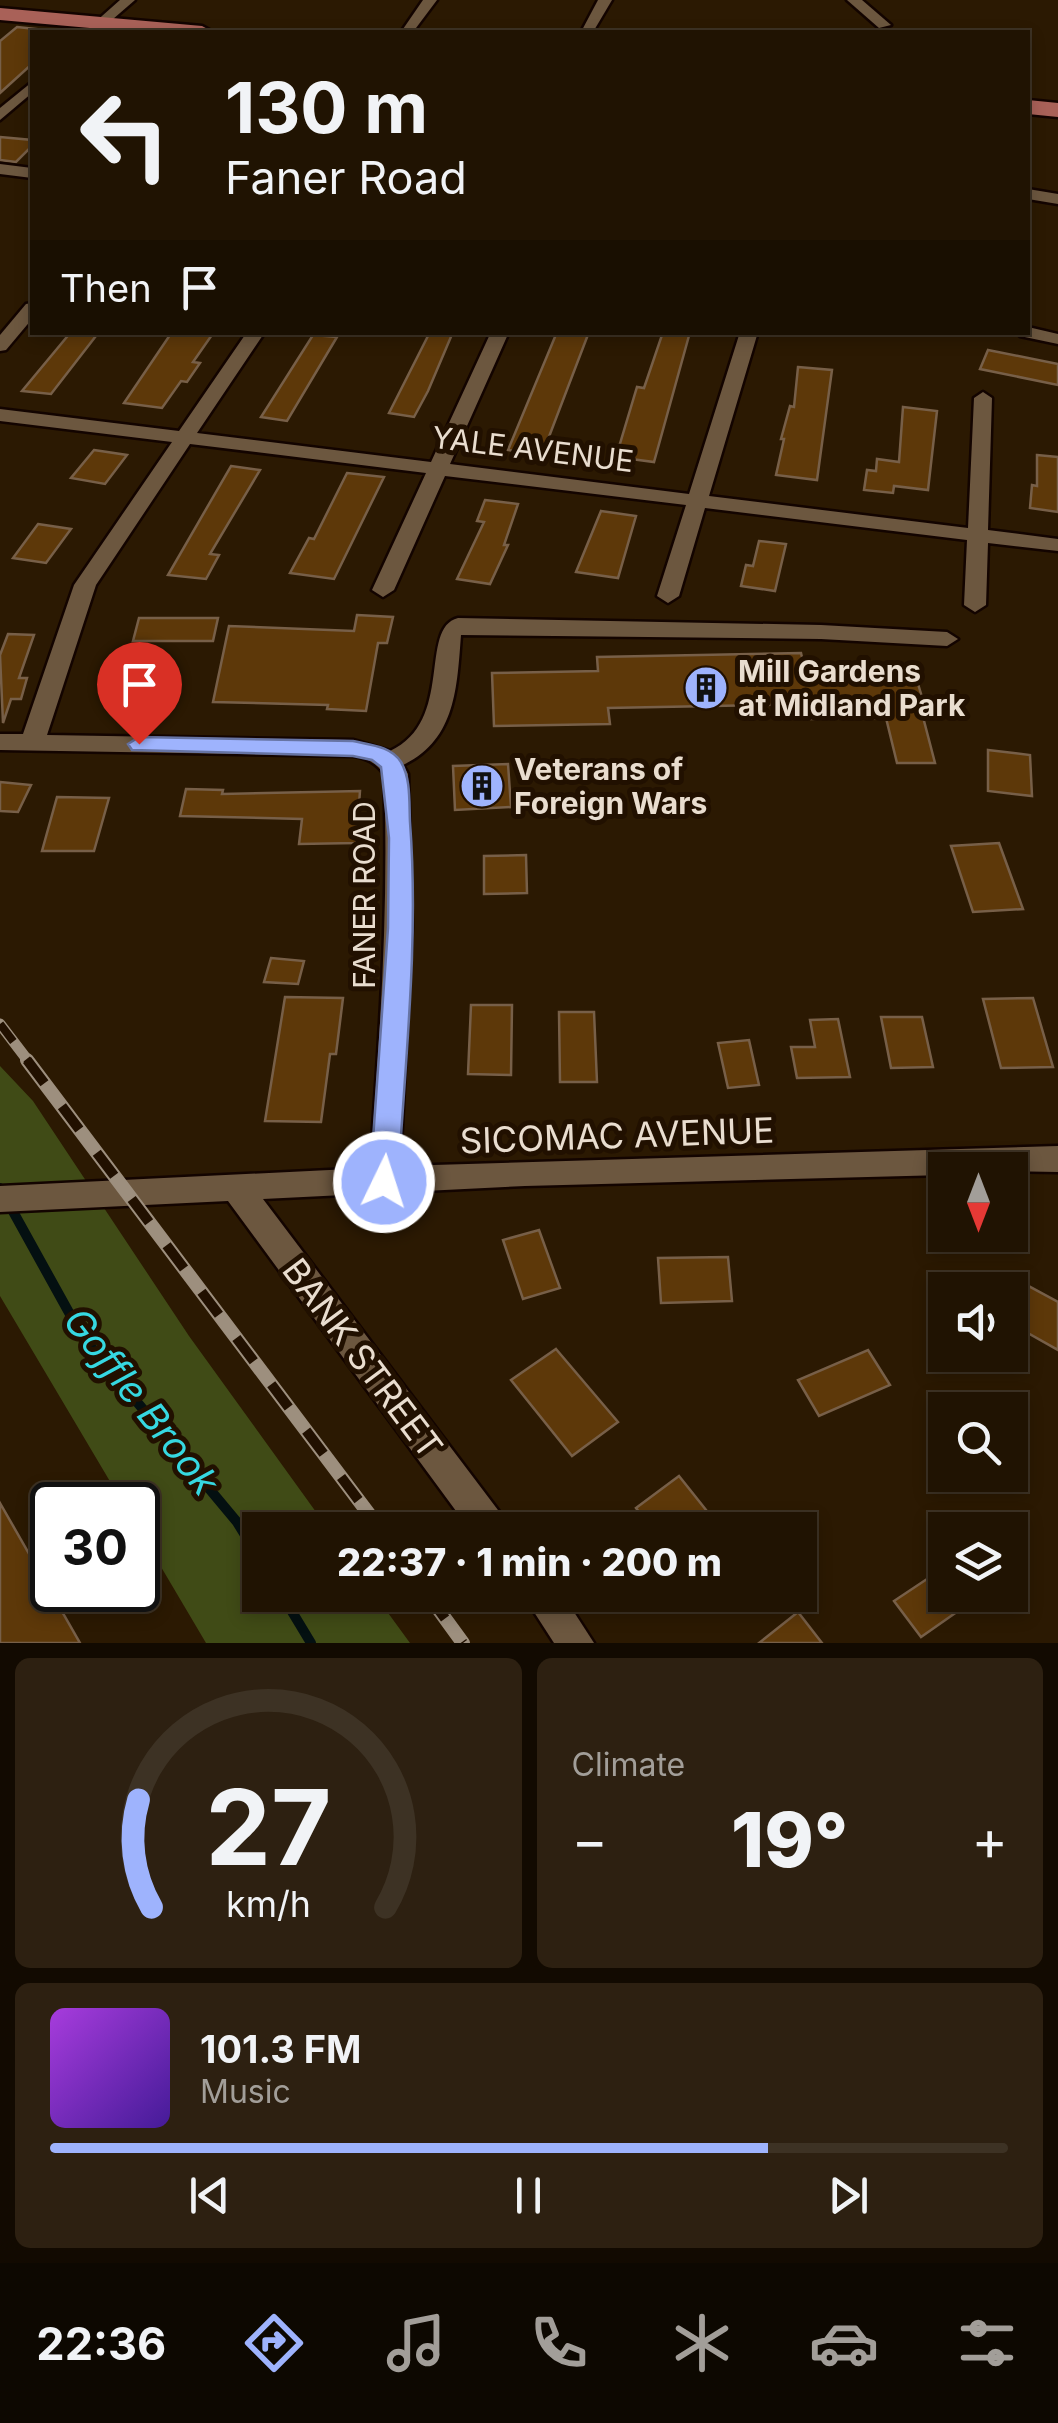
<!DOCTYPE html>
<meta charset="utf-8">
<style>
body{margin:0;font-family:Inter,sans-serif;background:#2d2011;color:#f1f3f6;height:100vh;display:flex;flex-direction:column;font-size:38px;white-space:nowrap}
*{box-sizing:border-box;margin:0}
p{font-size:32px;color:#a29e99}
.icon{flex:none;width:55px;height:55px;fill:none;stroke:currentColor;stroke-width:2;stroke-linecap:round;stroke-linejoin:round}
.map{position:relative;height:1643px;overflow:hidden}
.side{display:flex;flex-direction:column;gap:15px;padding:15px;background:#120a01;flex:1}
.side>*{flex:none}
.top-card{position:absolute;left:30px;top:30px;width:1000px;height:305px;border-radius:0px;box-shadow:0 5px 15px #0003,0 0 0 2px #3d3224;background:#201302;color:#f1f3f6;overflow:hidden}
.needle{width:65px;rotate:180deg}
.tools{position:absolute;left:928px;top:1152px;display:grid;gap:20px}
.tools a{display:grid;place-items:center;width:100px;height:100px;border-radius:0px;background:#201302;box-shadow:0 5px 15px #0003,0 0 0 2px #3d3224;font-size:50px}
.speed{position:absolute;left:30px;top:1482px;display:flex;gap:20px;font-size:50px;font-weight:700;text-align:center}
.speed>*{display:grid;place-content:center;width:130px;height:130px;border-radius:50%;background:#201302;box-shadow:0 5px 15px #0003,0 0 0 2px #3d3224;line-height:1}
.speed .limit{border:5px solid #111;border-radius:15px;background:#fff;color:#111}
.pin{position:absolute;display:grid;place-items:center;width:85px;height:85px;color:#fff;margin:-102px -42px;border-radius:50% 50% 50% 0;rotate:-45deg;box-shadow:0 0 10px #0007}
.pin .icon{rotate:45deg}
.me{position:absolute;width:110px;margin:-55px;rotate:4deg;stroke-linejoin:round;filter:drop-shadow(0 0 8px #0008)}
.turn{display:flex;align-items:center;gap:35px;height:210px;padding:0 30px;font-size:45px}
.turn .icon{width:130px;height:130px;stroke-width:2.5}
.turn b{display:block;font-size:70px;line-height:85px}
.then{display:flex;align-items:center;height:95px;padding:0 30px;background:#0003;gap:20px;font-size:38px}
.big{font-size:75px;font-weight:800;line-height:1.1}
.side .tile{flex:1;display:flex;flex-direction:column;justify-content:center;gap:15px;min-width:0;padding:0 35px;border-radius:15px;background:#2d2011}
.side .dial{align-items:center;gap:0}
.dial svg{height:260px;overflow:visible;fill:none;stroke:#3d3224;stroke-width:7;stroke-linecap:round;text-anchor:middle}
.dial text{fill:#f1f3f6;stroke:none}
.song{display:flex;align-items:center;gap:30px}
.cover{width:120px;height:120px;border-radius:15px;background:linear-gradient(135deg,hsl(280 70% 55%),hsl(260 70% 35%))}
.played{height:10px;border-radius:5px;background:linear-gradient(90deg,#9eb3fd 75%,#3d3224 75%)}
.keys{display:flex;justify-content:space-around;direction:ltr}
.heat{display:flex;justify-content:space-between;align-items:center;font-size:55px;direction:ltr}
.side .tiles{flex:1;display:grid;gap:15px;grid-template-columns:1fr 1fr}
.tile:last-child{grid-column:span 2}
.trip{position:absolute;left:242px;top:1512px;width:575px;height:100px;border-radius:0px;background:#201302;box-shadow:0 5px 15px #0003,0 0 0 2px #3d3224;font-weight:800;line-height:100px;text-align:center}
.tab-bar{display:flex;height:160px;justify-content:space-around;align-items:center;background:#0d0801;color:#a29e99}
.tab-bar .icon{width:70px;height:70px}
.tab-bar .active{color:#9eb3fd}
.tab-bar b{font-size:45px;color:#f1f3f6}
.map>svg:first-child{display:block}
</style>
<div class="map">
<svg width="1058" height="1643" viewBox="0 0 1058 1643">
<rect width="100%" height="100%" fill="#2b1902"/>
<polygon fill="#404b16" points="0,1066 33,1101 189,1336 329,1530 260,1530 260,1595 375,1595 410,1643 206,1643 138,1528 138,1505 124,1505 0,1296"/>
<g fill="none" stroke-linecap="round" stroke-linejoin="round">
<g stroke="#041011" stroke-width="10">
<polyline points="0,1188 82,1336 237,1522 260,1559"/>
<polyline points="282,1595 311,1643"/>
</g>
</g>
<g fill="#5d3809" stroke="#775f48" stroke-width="2.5">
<polygon points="17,27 64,32 32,32 32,64 0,93 0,41"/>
<polygon points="0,137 32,140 32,146 16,162 0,160"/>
<polygon points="71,332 99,332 51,394 22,391"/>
<polygon points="172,332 214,332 193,362 200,363 187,382 181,381 162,408 124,403"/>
<polygon points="430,332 453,332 428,391 414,417 389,413"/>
<polygon points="557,332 589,332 542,455 508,450"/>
<polygon points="663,332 690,332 654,462 616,457 637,387 644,388"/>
<polygon points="313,335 337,337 287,421 261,417"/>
<polygon points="988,350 1058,364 1058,385 980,369"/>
<polygon points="798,367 832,370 817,480 776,475 784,439 781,439 790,406 794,407"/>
<polygon points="903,407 937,411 928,490 894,486 893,493 864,490 867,470 876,471 877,459 899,462"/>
<polygon points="94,450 127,455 105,484 71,478"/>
<polygon points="1037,455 1058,457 1058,512 1030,508 1032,485 1037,486"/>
<polygon points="231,466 260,470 210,554 219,555 206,579 168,575"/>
<polygon points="347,473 384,477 334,579 290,573 309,538 314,539"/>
<polygon points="485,500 518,504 504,545 508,545 490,584 457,579 484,522 477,521"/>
<polygon points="601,511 636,516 618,578 576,572"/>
<polygon points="38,524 71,529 46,563 13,558"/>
<polygon points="759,541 786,544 775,591 741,586 746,565 753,566"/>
<polygon points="357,615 393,617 387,643 378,643 366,711 327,709 328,705 213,702 229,626 354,631"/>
<polygon points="139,618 218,618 213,641 133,641"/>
<polygon points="8,634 34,635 19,678 27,678 21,699 11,699 3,723 0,655"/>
<polygon points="801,653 804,666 912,664 928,717 923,717 935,763 897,763 886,718 811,719 808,704 608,708 610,724 494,726 492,673 598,671 597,657"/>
<polygon points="988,750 1030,755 1032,796 988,791"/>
<polygon points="508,764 511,807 455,810 453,766"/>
<polygon points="0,782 31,785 18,812 0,811"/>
<polygon points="186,789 223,790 222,794 360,791 356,843 299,844 302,819 180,816"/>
<polygon points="57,797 109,798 94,851 42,851"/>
<polygon points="999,843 1023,909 973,912 951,846"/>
<polygon points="526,855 527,893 484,894 484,856"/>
<polygon points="271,958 304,961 298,984 264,982"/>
<polygon points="285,997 343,998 336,1054 330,1054 321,1122 265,1121"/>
<polygon points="1033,998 1053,1067 1001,1068 983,999"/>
<polygon points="471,1005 512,1005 511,1075 468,1074"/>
<polygon points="559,1012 594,1012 597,1082 560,1082"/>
<polygon points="881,1017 922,1017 933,1067 891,1068"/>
<polygon points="838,1019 850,1077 797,1078 791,1047 815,1047 810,1020"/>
<polygon points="749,1040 759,1085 728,1088 718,1043"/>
<polygon points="539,1230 560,1288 523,1299 503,1240"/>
<polygon points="728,1257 732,1301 661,1303 658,1258"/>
<polygon points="1010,1276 1058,1302 1058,1350 1010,1323"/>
<polygon points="556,1349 618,1422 572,1456 511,1380"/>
<polygon points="868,1350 890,1385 819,1416 798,1380"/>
<polygon points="679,1476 722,1530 653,1530 636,1508"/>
<polygon points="0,1503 80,1643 0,1643"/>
<polygon points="945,1567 945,1595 981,1595 921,1637 894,1601"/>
<polygon points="798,1612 822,1643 759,1643"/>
</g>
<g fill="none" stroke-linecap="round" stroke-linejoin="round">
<defs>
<g id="minor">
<polygon points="120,0 135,0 98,32 84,32"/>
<polygon points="423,0 437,0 413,32 401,32"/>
<polygon points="598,0 612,0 593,32 581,32"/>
<polygon points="847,0 862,0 891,25 879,28"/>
<polygon points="32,82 32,93 0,120 0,108"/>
<polygon points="0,164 32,168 32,178 0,174"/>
<polygon points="1028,189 1058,194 1058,204 1028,199"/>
<polygon points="32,303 32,319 6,350 0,351 0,335 26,304"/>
<polygon points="1028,327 1058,334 1058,344 1020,336 1017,332 1028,332"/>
<path d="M 247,332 L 265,332 L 197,433 L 431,462 L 491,332 L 509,332 L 450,464 L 689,494 L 740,332 L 758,332 L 709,496 L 968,528 L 974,398 L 983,392 L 992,398 L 988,530 L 1058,539 L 1058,551 L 988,543 L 986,605 L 975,612 L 964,605 L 967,540 L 705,508 L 679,596 L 668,603 L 657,596 L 686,505 L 445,476 L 394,590 L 383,597 L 372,590 L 426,473 L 190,444 L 96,585 L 47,735 L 353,740 L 390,751 C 455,721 418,628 458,618 L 821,625 L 947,632 L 958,639 L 947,646 L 821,639 L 461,635 C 457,687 456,740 403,765 L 408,774 L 412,927 L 400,1166 L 1058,1146 L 1058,1172 L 945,1170 L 945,1175 L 525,1186 L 263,1199 L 504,1518 L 510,1530 L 470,1530 L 228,1201 L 0,1212 L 0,1186 L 370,1168 C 380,1036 389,906 384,774 C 376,763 367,758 353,756 L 0,750 L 0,734 L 23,734 L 74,585 L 172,442 L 0,421 L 0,409 L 179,431 Z"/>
<polygon points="523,1595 563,1595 594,1643 554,1643"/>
</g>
<g id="primary">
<polygon points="0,8 202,26 213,32 135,32 0,20"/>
<polygon points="1028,100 1058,103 1058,117 1028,114"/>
</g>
</defs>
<use href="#minor" stroke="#130400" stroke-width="5"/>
<use href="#primary" stroke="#130400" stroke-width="5"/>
<use href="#minor" fill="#6c573f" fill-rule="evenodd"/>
<use href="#primary" fill="#a96158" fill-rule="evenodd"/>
<defs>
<polyline id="rail-far1" points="0,1024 29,1062"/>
<g id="rail">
<polyline points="27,1060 381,1530"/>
<polyline points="428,1595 463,1643"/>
</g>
</defs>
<use href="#rail-far1" stroke="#9d8f7e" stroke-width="11"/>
<use href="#rail" stroke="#9d8f7e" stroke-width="14"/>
<use href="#rail-far1" stroke="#211000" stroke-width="8" stroke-dasharray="22" stroke-linecap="butt"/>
<use href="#rail" stroke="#211000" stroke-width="10" stroke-dasharray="29" stroke-linecap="butt"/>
</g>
<path fill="#9eb3fd" stroke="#6774a4" stroke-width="2.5" d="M 139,737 L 353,741 C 370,745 391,746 401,762 C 411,779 409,802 410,822 C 419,941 405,1062 398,1182 L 394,1190 L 384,1194 L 375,1190 L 370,1182 L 388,928 L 389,838 L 381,767 L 372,760 L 353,756 L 132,750 L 128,744 Z"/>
<defs>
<symbol id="building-disc" viewBox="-11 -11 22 22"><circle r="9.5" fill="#9eb3fd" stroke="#211000"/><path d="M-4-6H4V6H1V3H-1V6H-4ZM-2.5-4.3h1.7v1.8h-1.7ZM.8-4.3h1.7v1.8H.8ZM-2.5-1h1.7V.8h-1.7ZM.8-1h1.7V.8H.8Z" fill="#111"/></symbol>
</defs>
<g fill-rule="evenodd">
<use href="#building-disc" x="681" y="663" width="50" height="50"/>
<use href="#building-disc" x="457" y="761" width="50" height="50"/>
</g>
<g text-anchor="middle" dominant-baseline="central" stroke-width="10" stroke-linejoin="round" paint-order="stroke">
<g font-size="30" fill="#e9ddcf" stroke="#211000">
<text transform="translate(533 449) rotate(7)">YALE AVENUE</text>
<text transform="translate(364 895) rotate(-90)">FANER ROAD</text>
</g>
<g font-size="30" font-weight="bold" fill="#e9ddcf" stroke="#211000" text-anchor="start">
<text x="738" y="671">Mill Gardens<tspan x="738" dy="34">at Midland Park</tspan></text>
<text x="514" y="769">Veterans of<tspan x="514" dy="34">Foreign Wars</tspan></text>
</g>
<g font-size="35" fill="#e9ddcf" stroke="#211000">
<text transform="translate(617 1135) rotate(-2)">SICOMAC AVENUE</text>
<text transform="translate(363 1358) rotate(53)">BANK STREET</text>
</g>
<g font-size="38" font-style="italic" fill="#36d8e1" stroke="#211000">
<text transform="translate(142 1401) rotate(52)">Goffle Brook</text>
</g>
</g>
</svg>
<div class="tools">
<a><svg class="needle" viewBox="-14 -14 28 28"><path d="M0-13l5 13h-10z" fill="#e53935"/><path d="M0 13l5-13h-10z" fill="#a29e99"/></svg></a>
<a><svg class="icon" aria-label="sound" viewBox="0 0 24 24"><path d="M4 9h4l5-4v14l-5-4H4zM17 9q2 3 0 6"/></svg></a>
<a><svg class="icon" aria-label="search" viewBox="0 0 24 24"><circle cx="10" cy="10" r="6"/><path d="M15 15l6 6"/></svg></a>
<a><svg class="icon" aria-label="layers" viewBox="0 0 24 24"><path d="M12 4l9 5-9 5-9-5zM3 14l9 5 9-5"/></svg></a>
</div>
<div class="speed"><div class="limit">30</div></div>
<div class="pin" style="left:139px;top:744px;background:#d93025"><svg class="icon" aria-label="arrive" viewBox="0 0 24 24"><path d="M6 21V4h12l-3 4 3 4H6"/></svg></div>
<svg class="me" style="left:384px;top:1182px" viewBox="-20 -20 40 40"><circle r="17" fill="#9eb3fd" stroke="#fff" stroke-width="3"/><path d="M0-11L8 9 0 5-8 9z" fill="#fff"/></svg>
<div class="trip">22:37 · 1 min · 200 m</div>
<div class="top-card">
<div class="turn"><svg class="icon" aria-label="left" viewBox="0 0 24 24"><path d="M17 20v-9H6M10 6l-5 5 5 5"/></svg><div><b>130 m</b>Faner Road</div></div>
<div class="then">Then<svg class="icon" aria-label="arrive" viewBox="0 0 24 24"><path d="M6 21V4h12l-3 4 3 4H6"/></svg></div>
</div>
</div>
<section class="side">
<div class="tiles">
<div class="tile dial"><svg viewBox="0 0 100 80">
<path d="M14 69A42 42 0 1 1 86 69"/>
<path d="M14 69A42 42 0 0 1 10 36" stroke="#9eb3fd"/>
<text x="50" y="56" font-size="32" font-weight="700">27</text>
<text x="50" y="72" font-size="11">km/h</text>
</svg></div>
<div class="tile"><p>Climate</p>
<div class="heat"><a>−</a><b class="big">19°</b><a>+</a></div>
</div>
<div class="tile">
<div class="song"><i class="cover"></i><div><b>101.3 FM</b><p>Music</p></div></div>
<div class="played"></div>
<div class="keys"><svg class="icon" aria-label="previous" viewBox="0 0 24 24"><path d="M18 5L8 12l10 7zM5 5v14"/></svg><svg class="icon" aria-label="pause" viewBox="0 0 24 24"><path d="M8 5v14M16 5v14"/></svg><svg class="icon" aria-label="next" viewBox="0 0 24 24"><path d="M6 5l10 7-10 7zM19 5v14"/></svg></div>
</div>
</div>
</section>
<nav class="tab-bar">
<b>22:36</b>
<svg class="icon active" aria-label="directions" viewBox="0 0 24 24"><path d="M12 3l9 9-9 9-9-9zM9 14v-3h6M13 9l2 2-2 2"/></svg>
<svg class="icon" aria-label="music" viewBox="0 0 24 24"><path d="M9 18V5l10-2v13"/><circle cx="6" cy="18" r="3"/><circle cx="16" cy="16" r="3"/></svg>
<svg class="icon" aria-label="phone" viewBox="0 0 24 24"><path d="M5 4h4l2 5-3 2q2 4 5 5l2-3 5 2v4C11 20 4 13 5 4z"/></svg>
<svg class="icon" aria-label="climate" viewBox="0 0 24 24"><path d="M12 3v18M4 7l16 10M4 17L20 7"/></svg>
<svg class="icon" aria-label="car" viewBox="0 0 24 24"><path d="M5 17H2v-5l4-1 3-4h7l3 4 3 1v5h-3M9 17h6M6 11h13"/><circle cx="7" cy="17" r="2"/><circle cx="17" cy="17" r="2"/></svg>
<svg class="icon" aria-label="filters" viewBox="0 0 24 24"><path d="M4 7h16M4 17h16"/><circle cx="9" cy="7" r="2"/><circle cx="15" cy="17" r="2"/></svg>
</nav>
